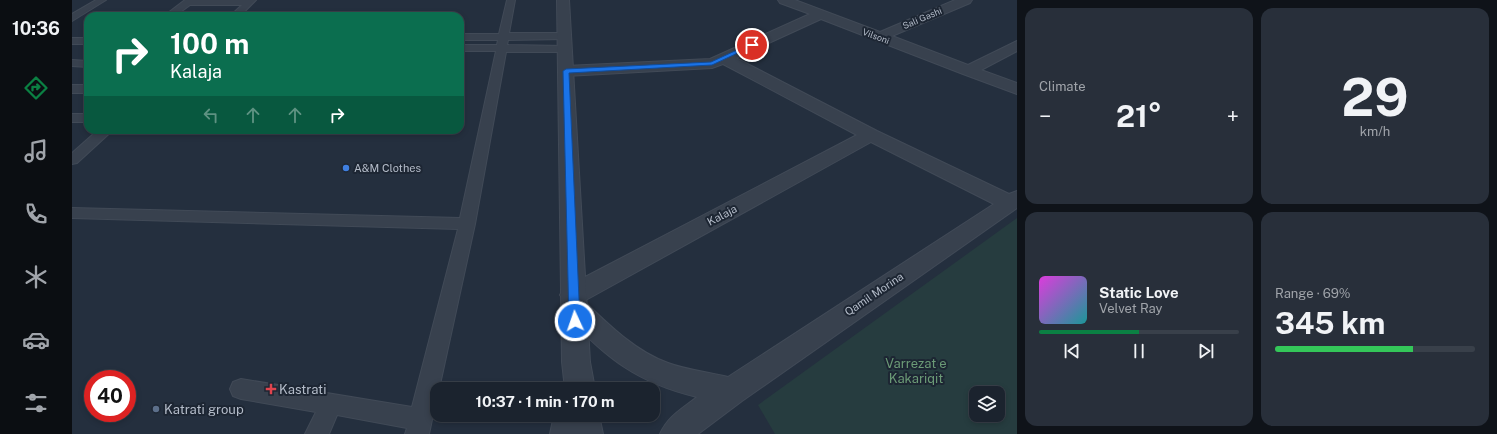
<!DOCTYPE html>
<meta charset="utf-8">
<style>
body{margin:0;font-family:"Public Sans",sans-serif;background:#282f3a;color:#f1f3f6;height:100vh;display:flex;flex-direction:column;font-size:15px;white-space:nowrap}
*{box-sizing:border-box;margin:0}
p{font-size:13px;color:#a0a4aa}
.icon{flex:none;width:22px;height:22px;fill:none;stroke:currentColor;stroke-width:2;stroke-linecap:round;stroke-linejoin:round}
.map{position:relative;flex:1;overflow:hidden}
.drawer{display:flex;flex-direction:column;gap:8px;padding:8px;background:#0f1319;width:480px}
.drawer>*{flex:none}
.banner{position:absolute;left:12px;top:12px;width:380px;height:122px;border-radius:12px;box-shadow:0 2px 6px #0003,0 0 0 1px #39404a;background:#0b6e4f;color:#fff;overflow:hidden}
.buttons{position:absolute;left:897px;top:386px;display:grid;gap:8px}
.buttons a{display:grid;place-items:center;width:36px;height:36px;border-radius:8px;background:#1b232e;box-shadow:0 2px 6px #0003,0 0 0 1px #39404a;font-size:20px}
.speed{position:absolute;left:12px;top:370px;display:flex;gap:8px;font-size:20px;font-weight:700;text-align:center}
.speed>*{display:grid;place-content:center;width:52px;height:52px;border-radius:50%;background:#1b232e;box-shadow:0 2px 6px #0003,0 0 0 1px #39404a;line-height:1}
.speed .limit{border:6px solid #d22;background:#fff;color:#111}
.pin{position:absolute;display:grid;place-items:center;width:34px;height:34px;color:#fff;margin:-17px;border:2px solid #fff;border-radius:50%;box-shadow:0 1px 4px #0007}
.me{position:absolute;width:44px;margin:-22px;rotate:357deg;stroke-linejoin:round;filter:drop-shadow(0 0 3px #0008)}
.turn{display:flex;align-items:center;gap:14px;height:84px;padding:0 20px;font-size:18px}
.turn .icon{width:52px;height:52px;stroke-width:2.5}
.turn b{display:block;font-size:28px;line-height:34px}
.lanes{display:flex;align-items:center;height:38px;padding:0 20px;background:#0003;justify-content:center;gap:20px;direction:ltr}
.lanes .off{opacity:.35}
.big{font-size:30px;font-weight:700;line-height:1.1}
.drawer .card{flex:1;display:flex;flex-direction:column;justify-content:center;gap:6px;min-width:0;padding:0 14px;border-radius:12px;background:#282f3a}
.drawer .dial{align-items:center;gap:0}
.dial b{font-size:52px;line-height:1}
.song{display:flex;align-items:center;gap:12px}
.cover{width:48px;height:48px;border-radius:6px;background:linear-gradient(135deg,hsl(300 70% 55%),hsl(180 70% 35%))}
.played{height:4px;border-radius:2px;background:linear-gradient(90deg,#0b8043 50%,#39404a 50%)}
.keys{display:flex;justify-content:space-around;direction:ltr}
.heat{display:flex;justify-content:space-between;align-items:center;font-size:22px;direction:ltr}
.charge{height:6px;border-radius:3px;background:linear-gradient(90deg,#34c759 69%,#39404a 0)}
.drawer .tiles{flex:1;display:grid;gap:8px;grid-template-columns:repeat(2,1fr)}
.trip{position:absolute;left:358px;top:382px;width:230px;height:40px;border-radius:12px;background:#1b232e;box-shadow:0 2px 6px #0003,0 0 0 1px #39404a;font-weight:700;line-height:40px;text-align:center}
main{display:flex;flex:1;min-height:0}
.menu{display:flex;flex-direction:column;width:72px;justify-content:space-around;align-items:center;background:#0b0e12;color:#a0a4aa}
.menu .icon{width:28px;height:28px}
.menu .on{color:#0b8043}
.menu b{font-size:18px;color:#f1f3f6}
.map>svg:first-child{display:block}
</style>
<main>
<nav class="menu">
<b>10:36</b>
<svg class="icon on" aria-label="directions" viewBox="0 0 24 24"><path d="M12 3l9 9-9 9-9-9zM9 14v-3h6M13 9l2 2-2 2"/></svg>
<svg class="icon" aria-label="music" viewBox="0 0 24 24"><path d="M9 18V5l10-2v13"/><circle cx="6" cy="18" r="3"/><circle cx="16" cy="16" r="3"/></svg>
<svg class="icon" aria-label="phone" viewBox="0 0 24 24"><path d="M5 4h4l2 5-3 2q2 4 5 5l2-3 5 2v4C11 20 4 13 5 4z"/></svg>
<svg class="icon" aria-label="climate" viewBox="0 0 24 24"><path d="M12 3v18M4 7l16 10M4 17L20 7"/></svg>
<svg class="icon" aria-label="car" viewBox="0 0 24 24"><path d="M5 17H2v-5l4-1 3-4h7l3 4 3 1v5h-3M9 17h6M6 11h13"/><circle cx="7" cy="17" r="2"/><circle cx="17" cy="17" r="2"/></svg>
<svg class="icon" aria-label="filters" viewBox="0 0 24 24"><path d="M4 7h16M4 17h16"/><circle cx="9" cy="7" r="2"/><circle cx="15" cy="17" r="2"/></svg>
</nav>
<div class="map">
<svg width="945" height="434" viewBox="0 0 945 434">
<rect width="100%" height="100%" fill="#242f3e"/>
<path fill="#263c3f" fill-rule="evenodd" d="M 945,218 L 945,434 L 703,434 L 686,405 ZM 904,393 L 926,393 L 926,415 L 904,415 Z"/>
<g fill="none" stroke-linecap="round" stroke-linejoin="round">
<defs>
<g id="service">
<polygon points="24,0 34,0 0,21 0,14"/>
<polygon points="113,0 184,0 168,16 158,16 170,5 118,5 103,16 92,16"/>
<polygon points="435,0 443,0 437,33 493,33 498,36 493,39 436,40 435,45 493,46 498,49 493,52 434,52 403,224 367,389 365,389 365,396 357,434 333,434 335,428 265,415 257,434 233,434 244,412 169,399 161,396 158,389 161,382 169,379 340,407 386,229 0,218 0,208 388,218 424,51 388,51 388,45 425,45 426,40 388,40 388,34 427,34"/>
<rect x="0" y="38" width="16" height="6"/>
<polygon points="0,60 16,61 16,67 0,66"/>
<rect x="0" y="85" width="16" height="8"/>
<rect x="0" y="114" width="16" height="8"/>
<polygon points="26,130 41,130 5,163 0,164 0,153"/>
</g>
<path id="minor" d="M 706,0 L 723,0 L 808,32 L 883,0 L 900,0 L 898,3 L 820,36 L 896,65 L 945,41 L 945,51 L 909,70 L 945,83 L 945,94 L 891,74 L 749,19 L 664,58 L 805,131 L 937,194 L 945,191 L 945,208 L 670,401 L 626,434 L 588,434 C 596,416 610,409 625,397 C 566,383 535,359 494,315 L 490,308 L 493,302 L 488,295 L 492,288 L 785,135 L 651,64 L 640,68 L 494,76 L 489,74 L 486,71 L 489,68 L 494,66 L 638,59 L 738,14 L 708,3 ZM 799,142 L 922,204 L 656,377 C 636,372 615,370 596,363 C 563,351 537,325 512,301 Z"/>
<g id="tertiary">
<polygon points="485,0 497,0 518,362 523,389 493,389 490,362"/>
<polygon points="482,415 527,415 531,434 478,434"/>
</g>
</defs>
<use href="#service" stroke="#414a57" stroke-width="2"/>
<use href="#minor" stroke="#414a57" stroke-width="2"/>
<use href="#tertiary" stroke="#414a57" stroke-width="2"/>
<use href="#service" fill="#38414e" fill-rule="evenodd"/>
<use href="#minor" fill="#38414e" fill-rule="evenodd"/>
<use href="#tertiary" fill="#38414e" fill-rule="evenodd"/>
</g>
<polygon fill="#1a73e8" stroke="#114b97" points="678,44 683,45 640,65 497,73 508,321 507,325 503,326 499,325 497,321 491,71 494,69 639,62"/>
<circle fill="#3f7fe0" stroke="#1d2633" stroke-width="1.5" cx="274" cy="168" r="4"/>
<path fill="#e0444e" stroke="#1d2633" stroke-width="1.5" d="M197 383h4v4h4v4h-4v4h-4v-4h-4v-4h4z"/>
<circle fill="#5c6f8a" stroke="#1d2633" stroke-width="1.5" cx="84" cy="409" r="4"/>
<g text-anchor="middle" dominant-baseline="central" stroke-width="4" stroke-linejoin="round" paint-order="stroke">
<g font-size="9" fill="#b4bcc9" stroke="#1d2633">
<text transform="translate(850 18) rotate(-23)">Sali Gashi</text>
<text transform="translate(804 36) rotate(21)">Vilsoni</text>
</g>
<g font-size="11" fill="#b4bcc9" stroke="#1d2633" text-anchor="start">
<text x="282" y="168">A&amp;M Clothes</text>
</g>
<g font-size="11" fill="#b4bcc9" stroke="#1d2633">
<text transform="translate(650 215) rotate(-28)">Kalaja</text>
<text transform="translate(802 294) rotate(-34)">Qamil Morina</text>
</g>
<g font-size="13" fill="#6b9a76" stroke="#1d2633">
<text x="844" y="363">Varrezat e<tspan x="844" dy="15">Kakariqit</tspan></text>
</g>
<g font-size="13" fill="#b4bcc9" stroke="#1d2633" text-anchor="start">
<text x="207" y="389">Kastrati</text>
<text x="92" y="409">Katrati group</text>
</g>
</g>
</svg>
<div class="buttons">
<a><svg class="icon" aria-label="layers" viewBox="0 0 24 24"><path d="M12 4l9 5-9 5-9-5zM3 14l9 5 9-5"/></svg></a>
</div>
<div class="speed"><div class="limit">40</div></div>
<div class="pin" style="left:680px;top:45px;background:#d93025"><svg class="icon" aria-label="arrive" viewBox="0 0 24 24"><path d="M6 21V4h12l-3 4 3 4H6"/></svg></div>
<svg class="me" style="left:503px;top:321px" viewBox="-20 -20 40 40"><circle r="17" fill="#1a73e8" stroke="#fff" stroke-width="3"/><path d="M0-11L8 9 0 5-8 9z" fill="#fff"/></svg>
<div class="trip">10:37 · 1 min · 170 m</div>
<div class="banner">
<div class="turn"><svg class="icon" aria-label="right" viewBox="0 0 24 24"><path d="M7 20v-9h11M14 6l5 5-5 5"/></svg><div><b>100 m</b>Kalaja</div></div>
<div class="lanes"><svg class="icon off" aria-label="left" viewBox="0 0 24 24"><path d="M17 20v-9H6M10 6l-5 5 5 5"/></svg><svg class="icon off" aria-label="ahead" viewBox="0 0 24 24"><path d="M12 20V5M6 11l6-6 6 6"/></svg><svg class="icon off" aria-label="ahead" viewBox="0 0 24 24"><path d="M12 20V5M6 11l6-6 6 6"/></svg><svg class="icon" aria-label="right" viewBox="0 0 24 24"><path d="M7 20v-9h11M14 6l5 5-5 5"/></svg></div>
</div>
</div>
<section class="drawer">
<div class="tiles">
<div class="card"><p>Climate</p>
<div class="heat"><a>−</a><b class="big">21°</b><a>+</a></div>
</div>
<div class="card dial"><b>29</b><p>km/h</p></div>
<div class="card">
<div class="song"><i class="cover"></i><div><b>Static Love</b><p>Velvet Ray</p></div></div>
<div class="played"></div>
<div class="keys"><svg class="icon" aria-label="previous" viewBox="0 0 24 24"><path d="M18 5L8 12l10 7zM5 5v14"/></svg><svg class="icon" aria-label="pause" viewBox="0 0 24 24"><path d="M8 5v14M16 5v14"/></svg><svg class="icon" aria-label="next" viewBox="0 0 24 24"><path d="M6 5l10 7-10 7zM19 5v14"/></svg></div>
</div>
<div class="card"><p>Range · 69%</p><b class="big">345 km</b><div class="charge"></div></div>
</div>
</section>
</main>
